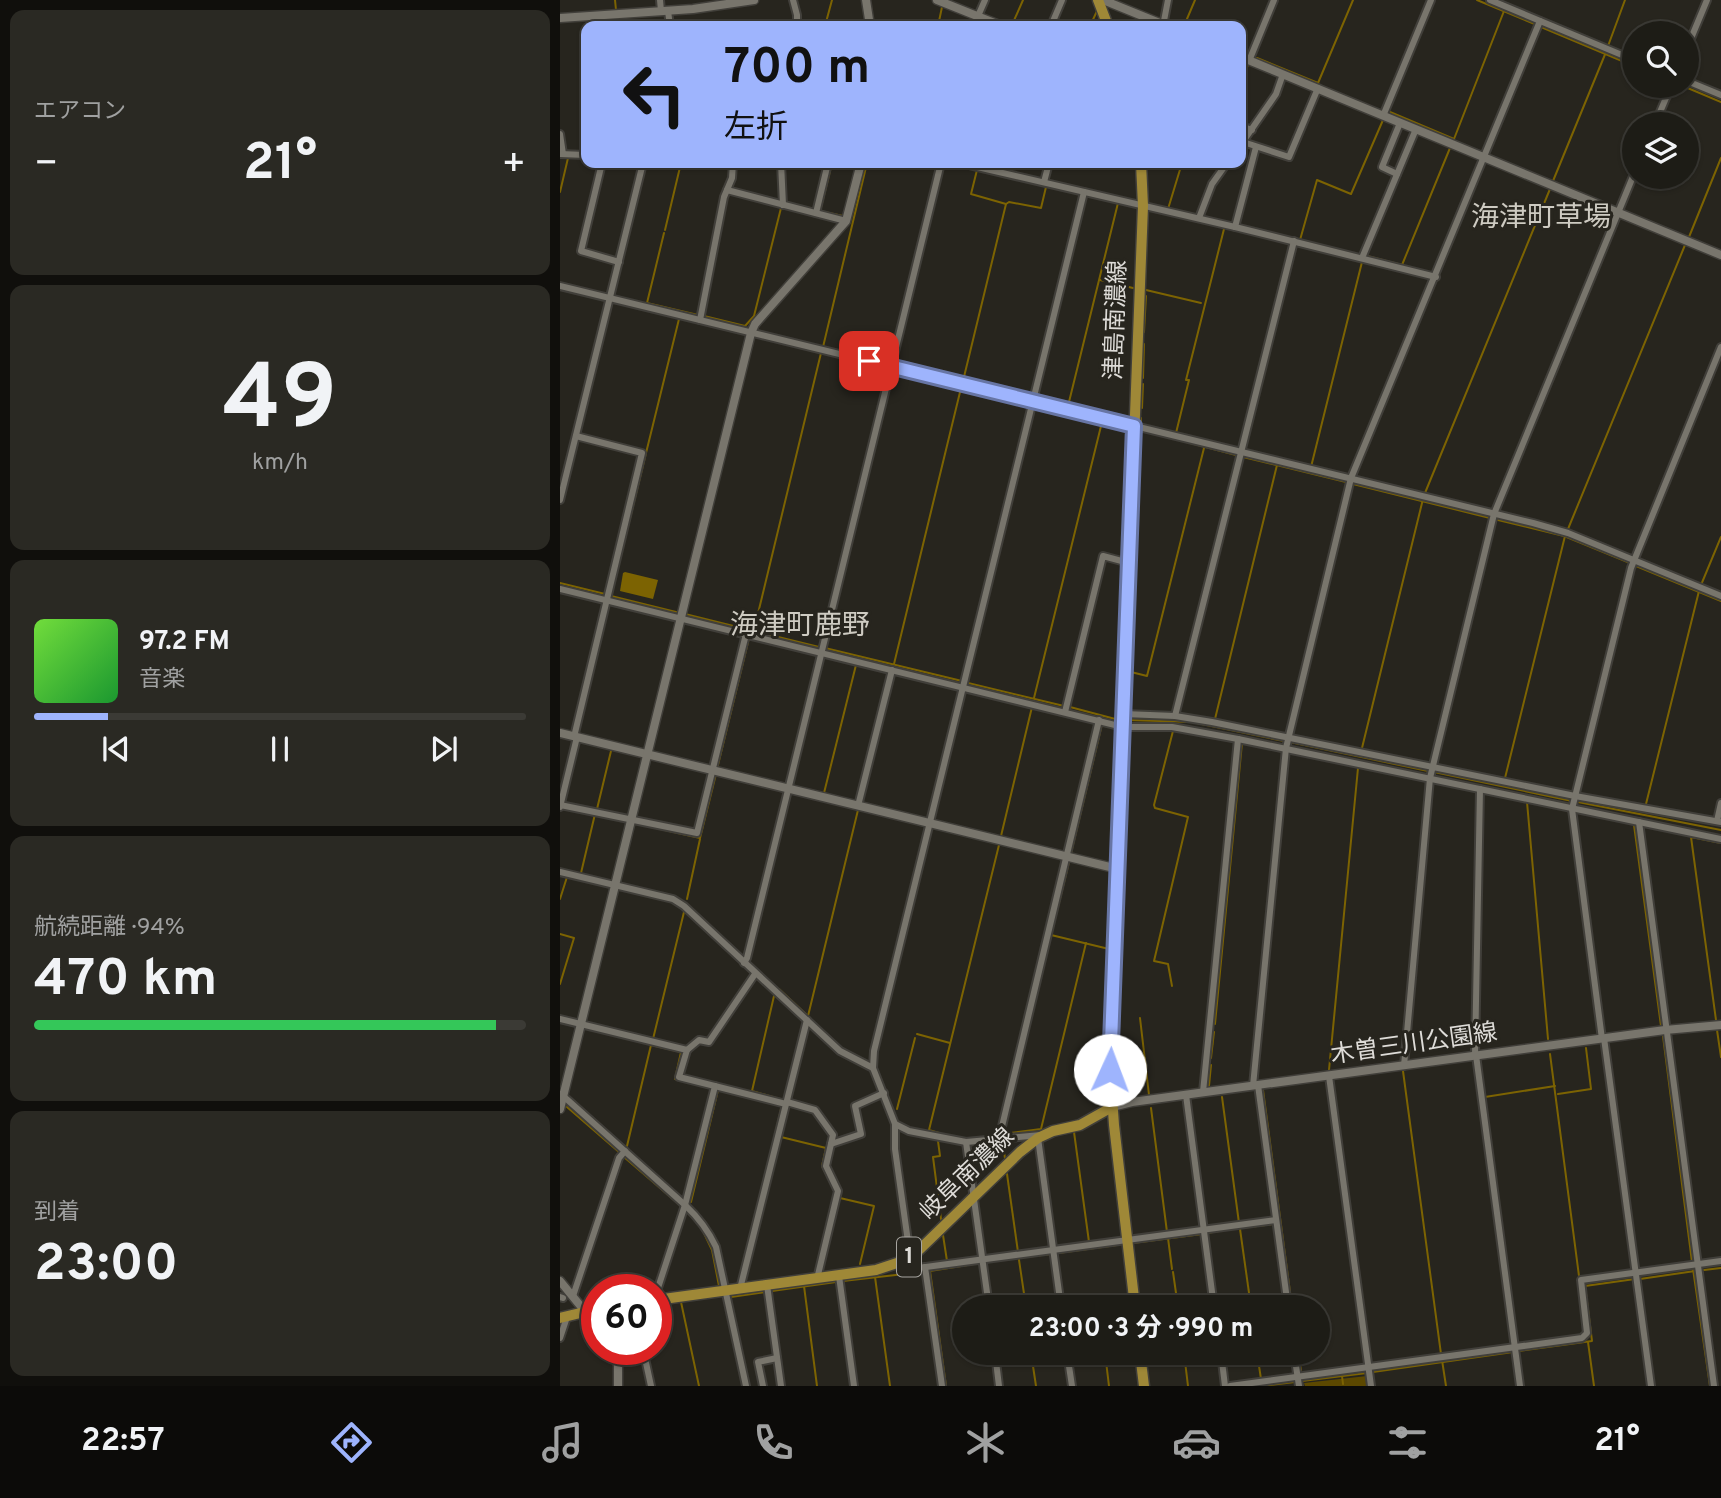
<!DOCTYPE html>
<html lang="ja">
<meta charset="utf-8">
<style>
body{margin:0;font-family:Overpass,"Noto Sans JP",sans-serif;background:#2a2923;color:#f1f3f6;height:100vh;display:flex;flex-direction:column;font-size:26px;white-space:nowrap}
*{box-sizing:border-box;margin:0}
p{font-size:23px;color:#a0a1a1}
.icon{flex:none;width:38px;height:38px;fill:none;stroke:currentColor;stroke-width:2;stroke-linecap:round;stroke-linejoin:round}
.map{position:relative;flex:1;overflow:hidden}
.panel{display:flex;flex-direction:column;gap:10px;padding:10px;background:#100f0c;width:560px}
.panel>*{flex:none}
.top-card{position:absolute;left:21px;top:21px;width:665px;height:147px;border-radius:14px;box-shadow:0 2px 5px #0004,0 0 0 2px #3b3a35;background:#9eb4fd;color:#111;overflow:hidden}
.buttons{position:absolute;left:1062px;top:21px;display:grid;gap:14px}
.buttons a{display:grid;place-items:center;width:77px;height:77px;border-radius:50%;background:#1d1c16;box-shadow:0 2px 5px #0004,0 0 0 2px #3b3a35;font-size:35px}
.speed{position:absolute;left:21px;top:1274px;display:flex;gap:14px;font-size:35px;font-weight:700;text-align:center}
.speed>*{display:grid;place-content:center;width:91px;height:91px;border-radius:50%;background:#1d1c16;box-shadow:0 2px 5px #0004,0 0 0 2px #3b3a35;line-height:1}
.speed .limit{border:10px solid #d22;background:#fff;color:#111}
.pin{position:absolute;display:grid;place-items:center;width:60px;height:60px;color:#fff;margin:-30px;border-radius:14px;box-shadow:0 4px 10px #0006}
.me{position:absolute;width:77px;margin:-38px;rotate:2deg;stroke-linejoin:round;filter:drop-shadow(0 0 5px #0008)}
.turn{display:flex;align-items:center;gap:24px;height:147px;padding:0 28px;font-size:32px}
.turn .icon{width:91px;height:91px;stroke-width:2.5}
.turn b{display:block;font-size:49px;line-height:60px}
.big{font-size:52px;font-weight:700;line-height:1.1}
.panel .tile{flex:1;display:flex;flex-direction:column;justify-content:center;gap:10px;min-width:0;padding:0 24px;border-radius:14px;background:#2a2923}
.panel .dial{align-items:center;gap:0}
.dial b{font-size:91px;line-height:1}
.song{display:flex;align-items:center;gap:21px}
.cover{width:84px;height:84px;border-radius:10px;background:linear-gradient(135deg,hsl(100 70% 55%),hsl(130 70% 35%))}
.played{height:7px;border-radius:4px;background:linear-gradient(90deg,#9eb4fd 15%,#3b3a35 15%)}
.keys{display:flex;justify-content:space-around;direction:ltr}
.heat{display:flex;justify-content:space-between;align-items:center;font-size:38px;direction:ltr}
.charge{height:10px;border-radius:5px;background:linear-gradient(90deg,#34c759 94%,#3b3a35 0)}
.trip{position:absolute;left:392px;top:1295px;width:378px;height:70px;border-radius:35px;background:#1d1c16;box-shadow:0 2px 5px #0004,0 0 0 2px #3b3a35;font-weight:700;line-height:70px;text-align:center}
.menu{display:flex;height:112px;justify-content:space-around;align-items:center;background:#0c0b09;color:#a0a1a1}
.menu .icon{width:49px;height:49px}
.menu .selected{color:#9eb4fd}
.menu b{font-size:32px;color:#f1f3f6}
main{display:flex;flex:1;min-height:0}
.map>svg:first-child{display:block}
</style>
<main>
<section class="panel">
<div class="tile"><p>エアコン</p>
<div class="heat"><a>−</a><b class="big">21°</b><a>+</a></div>
</div>
<div class="tile dial"><b>49</b><p>km/h</p></div>
<div class="tile">
<div class="song"><i class="cover"></i><div><b>97.2 FM</b><p>音楽</p></div></div>
<div class="played"></div>
<div class="keys"><svg class="icon" aria-label="previous" viewBox="0 0 24 24"><path d="M18 5L8 12l10 7zM5 5v14"/></svg><svg class="icon" aria-label="pause" viewBox="0 0 24 24"><path d="M8 5v14M16 5v14"/></svg><svg class="icon" aria-label="next" viewBox="0 0 24 24"><path d="M6 5l10 7-10 7zM19 5v14"/></svg></div>
</div>
<div class="tile"><p>航続距離 · 94%</p><b class="big">470 km</b><div class="charge"></div></div>
<div class="tile"><p>到着</p><b class="big">23:00</b></div>
</section>
<div class="map">
<svg width="1161" height="1386" viewBox="0 0 1161 1386">
<rect width="100%" height="100%" fill="#27251e"/>
<polygon fill="#5c4800" points="807,1376 809,1386 745,1386 744,1383"/>
<polygon fill="#7c6302" points="65,572 98,580 93,599 60,591 63,573"/>
<g fill="none" stroke-linecap="round" stroke-linejoin="round">
<g stroke="#7c6302" stroke-width="2">
<polyline points="55,0 56,10"/>
<polyline points="917,0 977,25"/>
<polyline points="57,19 58,26"/>
<polyline points="452,25 463,0"/>
<polyline points="265,26 272,0"/>
<polyline points="378,26 382,7"/>
<polyline points="530,26 537,11"/>
<polyline points="624,26 635,0"/>
<polyline points="981,27 1074,66"/>
<polyline points="1048,46 1065,0"/>
<polyline points="697,58 758,83 793,0"/>
<polyline points="681,83 688,65"/>
<polyline points="1123,86 1161,102"/>
<polyline points="830,112 894,139 944,11"/>
<polyline points="417,170 411,194 446,204"/>
<polyline points="488,179 492,163"/>
<polyline points="993,181 1046,52"/>
<polyline points="0,192 8,158"/>
<polyline points="236,205 254,209"/>
<polyline points="608,209 622,163"/>
<polyline points="260,211 272,163"/>
<polyline points="260,211 283,216"/>
<polyline points="105,230 121,163"/>
<polyline points="104,233 87,303 138,315"/>
<polyline points="1129,237 1161,158"/>
<polyline points="740,240 757,180 791,194 823,120"/>
<polyline points="807,256 842,265 890,148"/>
<polyline points="540,280 573,288"/>
<polyline points="586,290 641,303"/>
<polyline points="144,316 185,326 194,316 221,208"/>
<polyline points="584,332 586,296"/>
<polyline points="263,347 307,163"/>
<polyline points="583,378 584,344"/>
<polyline points="403,381 446,204 449,202 481,208 486,187"/>
<polyline points="508,406 558,203"/>
<polyline points="582,408 583,384"/>
<polyline points="581,424 581,418"/>
<polyline points="616,433 629,380 626,380 664,229"/>
<polyline points="615,439 676,455"/>
<polyline points="683,457 786,482"/>
<polyline points="751,467 802,262"/>
<polyline points="793,484 930,518"/>
<polyline points="865,493 990,189"/>
<polyline points="938,520 1004,536 1070,563"/>
<polyline points="1008,529 1125,245"/>
<polyline points="1076,566 1161,601"/>
<polyline points="55,579 119,319"/>
<polyline points="0,583 45,594"/>
<polyline points="1141,585 1161,537"/>
<polyline points="51,596 120,613"/>
<polyline points="125,614 259,647"/>
<polyline points="194,630 261,353"/>
<polyline points="265,648 402,681"/>
<polyline points="334,664 401,388"/>
<polyline points="571,672 587,676 644,448"/>
<polyline points="408,683 504,706"/>
<polyline points="474,698 542,422 506,414"/>
<polyline points="25,704 49,604"/>
<polyline points="510,707 559,720"/>
<polyline points="655,719 717,465"/>
<polyline points="568,720 632,722 724,741"/>
<polyline points="730,742 868,771"/>
<polyline points="802,748 863,499"/>
<polyline points="157,769 189,638"/>
<polyline points="874,772 1012,801"/>
<polyline points="945,778 1005,536"/>
<polyline points="264,793 296,665"/>
<polyline points="302,802 333,678"/>
<polyline points="967,802 988,1039"/>
<polyline points="1018,802 1161,830"/>
<polyline points="1086,804 1139,591"/>
<polyline points="37,809 51,751"/>
<polyline points="1074,825 1101,1026"/>
<polyline points="87,826 140,838 156,774"/>
<polyline points="441,836 472,707"/>
<polyline points="511,853 542,724"/>
<polyline points="552,861 557,729"/>
<polyline points="509,862 491,935 549,949 550,936"/>
<polyline points="21,873 35,814"/>
<polyline points="0,899 7,877 20,879"/>
<polyline points="127,899 140,839"/>
<polyline points="550,920 552,880"/>
<polyline points="0,934 14,938 0,984"/>
<polyline points="612,986 608,964 594,961 628,817 595,808 594,805 613,731"/>
<polyline points="219,989 248,1016 298,810"/>
<polyline points="214,996 192,1091 223,1100"/>
<polyline points="580,1018 589,1095"/>
<polyline points="1156,1020 1131,837 1161,843"/>
<polyline points="655,1024 682,743"/>
<polyline points="1157,1030 1161,1057"/>
<polyline points="357,1034 390,1043"/>
<polyline points="1103,1036 1132,1262"/>
<polyline points="93,1039 124,912"/>
<polyline points="912,1050 915,904"/>
<polyline points="990,1054 1019,1276 1024,1276"/>
<polyline points="651,1058 654,1032"/>
<polyline points="769,1070 798,768"/>
<polyline points="843,1071 881,1354"/>
<polyline points="649,1086 651,1065"/>
<polyline points="703,1090 732,1307"/>
<polyline points="998,1094 1031,1089 1026,1048"/>
<polyline points="662,1097 679,1223"/>
<polyline points="925,1097 995,1086"/>
<polyline points="7,1107 59,1152"/>
<polyline points="591,1108 607,1232"/>
<polyline points="337,1109 355,1038"/>
<polyline points="514,1132 529,1242"/>
<polyline points="379,1133 369,1130 439,845"/>
<polyline points="443,1134 481,1129 526,943"/>
<polyline points="215,1135 222,1105"/>
<polyline points="221,1137 266,1148 262,1166 268,1178"/>
<polyline points="378,1141 380,1156 373,1157 381,1219"/>
<polyline points="443,1142 445,1159"/>
<polyline points="67,1146 91,1045 121,1052 115,1079 153,1089"/>
<polyline points="64,1157 121,1206"/>
<polyline points="447,1174 458,1252"/>
<polyline points="280,1198 314,1206 300,1264"/>
<polyline points="131,1202 158,1090"/>
<polyline points="126,1211 134,1219"/>
<polyline points="142,1229 152,1250 159,1286"/>
<polyline points="680,1229 691,1307"/>
<polyline points="664,1230 713,1224"/>
<polyline points="647,1233 659,1231"/>
<polyline points="383,1235 387,1261"/>
<polyline points="608,1238 612,1269"/>
<polyline points="573,1243 642,1234"/>
<polyline points="498,1253 557,1245"/>
<polyline points="459,1260 466,1307"/>
<polyline points="427,1262 490,1254"/>
<polyline points="1133,1269 1150,1386"/>
<polyline points="1144,1270 1161,1268"/>
<polyline points="613,1272 618,1307"/>
<polyline points="315,1277 330,1386"/>
<polyline points="1080,1279 1135,1271"/>
<polyline points="283,1281 362,1272"/>
<polyline points="244,1286 257,1386"/>
<polyline points="212,1291 276,1282"/>
<polyline points="171,1297 205,1292"/>
<polyline points="121,1302 139,1386"/>
<polyline points="1028,1342 1034,1386"/>
<polyline points="959,1351 1032,1341 1025,1286 1075,1279"/>
<polyline points="471,1353 476,1386"/>
<polyline points="545,1353 549,1386"/>
<polyline points="624,1353 628,1386"/>
<polyline points="697,1353 701,1379"/>
<polyline points="738,1353 741,1370"/>
<polyline points="882,1360 886,1386"/>
<polyline points="813,1372 953,1352"/>
<polyline points="782,1376 783,1384"/>
<polyline points="742,1381 807,1373"/>
<polyline points="386,1386 370,1271 420,1263"/>
<polyline points="701,1386 735,1382"/>
</g>
<defs>
<g id="street">
<polyline points="100,0 101,11"/>
<polyline points="233,0 237,15 237,26"/>
<polyline points="930,0 1074,60"/>
<polyline points="108,11 110,26"/>
<polyline points="418,16 425,0"/>
<polyline points="491,26 502,0"/>
<polyline points="603,26 608,0"/>
<polyline points="1127,48 1147,0"/>
<polyline points="689,61 714,0"/>
<polyline points="1127,81 1161,95"/>
<polyline points="823,116 871,0"/>
<polyline points="1095,124 1111,86"/>
<polyline points="681,126 692,130"/>
<polyline points="0,134 3,154"/>
<polyline points="683,142 729,157 758,88"/>
<polyline points="682,143 716,94 723,74"/>
<polyline points="0,154 26,155"/>
<polyline points="42,163 21,251 59,262"/>
<polyline points="221,163 223,205"/>
<polyline points="400,163 675,227 876,277"/>
<polyline points="837,174 822,167 840,123"/>
<polyline points="484,182 489,163"/>
<polyline points="167,190 286,221"/>
<polyline points="256,213 268,163"/>
<polyline points="639,218 652,184 667,163"/>
<polyline points="675,227 696,147"/>
<polyline points="802,258 856,129"/>
<polyline points="0,286 973,523 1008,533 1161,596"/>
<polyline points="140,320 164,197 172,178 173,163"/>
<polyline points="0,500 83,163"/>
<polyline points="0,589 563,727 612,727 678,739 1161,839"/>
<polyline points="505,712 543,556 569,563"/>
<polyline points="564,714 615,716 652,722 1015,796 1161,822"/>
<polyline points="615,716 734,241"/>
<polyline points="14,737 82,453 16,436"/>
<polyline points="0,805 137,833 186,634"/>
<polyline points="298,806 332,670"/>
<polyline points="0,807 17,737"/>
<polyline points="1157,821 1161,803"/>
<polyline points="1079,822 1154,1386"/>
<polyline points="0,872 113,899 124,906 280,1051 313,1068"/>
<polyline points="184,963 187,958 381,163"/>
<polyline points="0,1019 127,1050 119,1077 226,1104"/>
<polyline points="1044,1038 1091,1386"/>
<polyline points="1042,1039 1012,809 1071,568 1161,347"/>
<polyline points="127,1050 139,1040 149,1042 195,974"/>
<polyline points="915,1055 920,789"/>
<polyline points="916,1055 960,1386"/>
<polyline points="844,1066 870,778 934,514 1074,174"/>
<polyline points="769,1076 811,1386"/>
<polyline points="698,1085 728,1307"/>
<polyline points="693,1086 726,748 791,478 980,21"/>
<polyline points="643,1092 678,739"/>
<path d="M 1,1094 L 125,1205 C 139,1218 148,1230 156,1247 L 186,1386"/>
<polyline points="626,1095 654,1307"/>
<polyline points="227,1102 255,1110 273,1135 266,1166 278,1191 257,1279"/>
<polyline points="335,1124 349,1131 406,1142 481,1135"/>
<polyline points="478,1138 501,1307"/>
<polyline points="439,1139 539,720"/>
<polyline points="406,1142 429,1307"/>
<polyline points="271,1144 301,1134 295,1106 324,1093"/>
<polyline points="350,1256 335,1149 335,1124 313,1068 314,1051 524,192"/>
<polyline points="340,1262 346,1268 351,1269 716,1220"/>
<polyline points="365,1267 382,1386"/>
<polyline points="279,1276 294,1386"/>
<polyline points="207,1285 221,1386"/>
<polyline points="180,1289 247,1020"/>
<polyline points="96,1294 125,1205 155,1086"/>
<polyline points="13,1296 59,1158 65,1151"/>
<polyline points="0,1297 3,1298"/>
<polyline points="0,1338 7,1317"/>
<polyline points="83,1349 91,1386"/>
<polyline points="435,1353 439,1386"/>
<polyline points="507,1353 512,1386"/>
<polyline points="661,1353 665,1386"/>
<polyline points="734,1353 739,1386"/>
<polyline points="203,1386 198,1362 217,1358"/>
<polyline points="670,1386 1022,1338 1027,1333 1021,1280 1161,1261"/>
</g>
<g id="secondary">
<polyline points="306,0 310,26"/>
<polyline points="377,0 442,26"/>
<polyline points="543,0 607,26"/>
<polyline points="0,18 133,9 194,0"/>
<polyline points="681,57 1161,255"/>
<polyline points="0,733 558,869"/>
<polyline points="552,1107 572,1102 1105,1030 1161,1025"/>
<polyline points="0,1109 191,333 195,324 286,221 301,163"/>
<polyline points="0,1281 37,1326"/>
<polyline points="52,1349 58,1365 58,1386"/>
</g>
<g id="primary">
<polyline points="538,0 548,26"/>
<polyline points="96,1300 316,1270 340,1262 359,1250 460,1152 478,1138 493,1131 520,1125 552,1107"/>
<polyline points="575,1307 554,1125 550,1068 583,206 581,163"/>
<polyline points="0,1318 37,1309"/>
<polyline points="580,1353 584,1386"/>
</g>
</defs>
<use href="#street" stroke="#413f3a" stroke-width="10"/>
<use href="#secondary" stroke="#413f3a" stroke-width="11"/>
<use href="#primary" stroke="#413f3a" stroke-width="13"/>
<use href="#street" stroke="#78756c" stroke-width="6"/>
<use href="#secondary" stroke="#78756c" stroke-width="8"/>
<use href="#primary" stroke="#9f8837" stroke-width="10"/>
</g>
<g fill="none" stroke-linecap="round" stroke-linejoin="round">
<defs>
<polyline id="route" points="309,361 574,426 550,1070"/>
</defs>
<use href="#route" stroke="#6775a4" stroke-width="18"/>
<use href="#route" stroke="#9eb4fd" stroke-width="12"/>
</g>
<g text-anchor="middle" dominant-baseline="central" stroke-width="6" stroke-linejoin="round" paint-order="stroke">
<rect fill="#27251e" stroke="#a7a5a0" stroke-width="2" x="337" y="1237.5" width="24" height="39" rx="5"/>
<g font-size="23" font-weight="bold" fill="#dedcd8">
<text x="349" y="1257">1</text>
</g>
<g font-size="24" fill="#dedcd8" stroke="#27251e">
<text transform="translate(557 320) rotate(-88)">津島南濃線</text>
<text transform="translate(854 1045) rotate(-8)">木曽三川公園線</text>
<text transform="translate(408 1175) rotate(-44)">岐阜南濃線</text>
</g>
<g font-size="28" fill="#cecbc2" stroke="#27251e">
<text x="981" y="219">海津町草場</text>
<text x="240" y="627">海津町鹿野</text>
</g>
</g>
</svg>
<div class="buttons">
<a><svg class="icon" aria-label="search" viewBox="0 0 24 24"><circle cx="10" cy="10" r="6"/><path d="M15 15l6 6"/></svg></a>
<a><svg class="icon" aria-label="layers" viewBox="0 0 24 24"><path d="M12 4l9 5-9 5-9-5zM3 14l9 5 9-5"/></svg></a>
</div>
<div class="speed"><div class="limit">60</div></div>
<div class="pin" style="left:309px;top:361px;background:#d93025"><svg class="icon" aria-label="arrive" viewBox="0 0 24 24"><path d="M6 21V4h12l-3 4 3 4H6"/></svg></div>
<svg class="me" style="left:550px;top:1070px" viewBox="-20 -20 40 40"><circle r="19" fill="#fff"/><path d="M0-13L10 11 0 6-10 11z" fill="#9eb4fd"/></svg>
<div class="trip">23:00 · 3 分 · 990 m</div>
<div class="top-card">
<div class="turn"><svg class="icon" aria-label="left" viewBox="0 0 24 24"><path d="M17 20v-9H6M10 6l-5 5 5 5"/></svg><div><b>700 m</b>左折</div></div>
</div>
</div>
</main>
<nav class="menu">
<b>22:57</b>
<svg class="icon selected" aria-label="directions" viewBox="0 0 24 24"><path d="M12 3l9 9-9 9-9-9zM9 14v-3h6M13 9l2 2-2 2"/></svg>
<svg class="icon" aria-label="music" viewBox="0 0 24 24"><path d="M9 18V5l10-2v13"/><circle cx="6" cy="18" r="3"/><circle cx="16" cy="16" r="3"/></svg>
<svg class="icon" aria-label="phone" viewBox="0 0 24 24"><path d="M5 4h4l2 5-3 2q2 4 5 5l2-3 5 2v4C11 20 4 13 5 4z"/></svg>
<svg class="icon" aria-label="climate" viewBox="0 0 24 24"><path d="M12 3v18M4 7l16 10M4 17L20 7"/></svg>
<svg class="icon" aria-label="car" viewBox="0 0 24 24"><path d="M5 17H2v-5l4-1 3-4h7l3 4 3 1v5h-3M9 17h6M6 11h13"/><circle cx="7" cy="17" r="2"/><circle cx="17" cy="17" r="2"/></svg>
<svg class="icon" aria-label="filters" viewBox="0 0 24 24"><path d="M4 7h16M4 17h16"/><circle cx="9" cy="7" r="2"/><circle cx="15" cy="17" r="2"/></svg>
<b>21°</b>
</nav>
